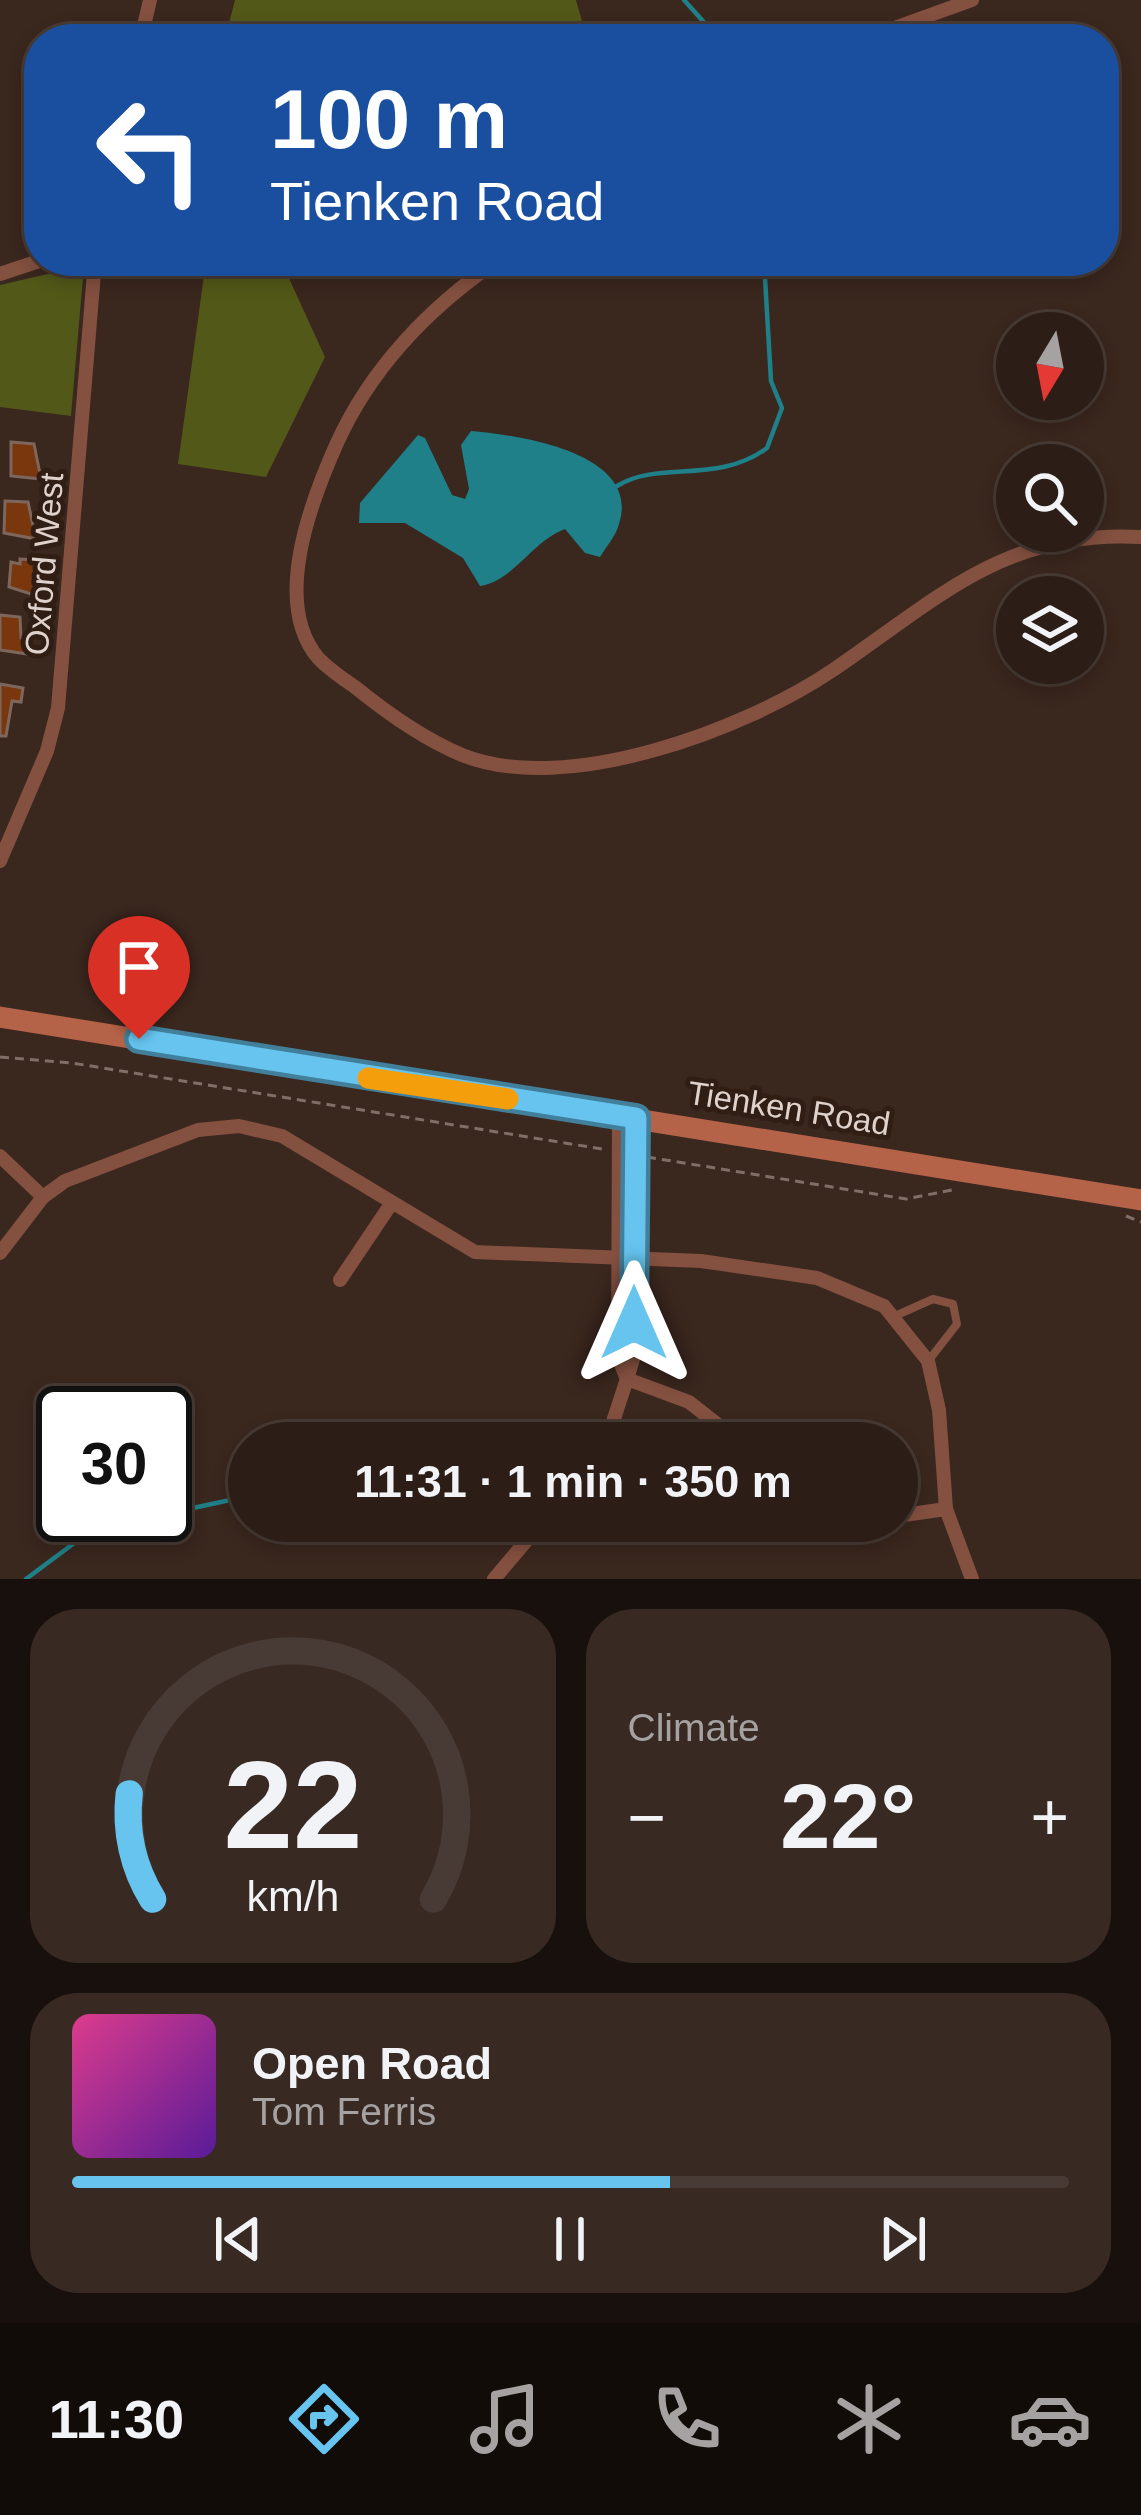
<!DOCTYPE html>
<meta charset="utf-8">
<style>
body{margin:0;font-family:Arial,sans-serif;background:#382a23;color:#f1f3f6;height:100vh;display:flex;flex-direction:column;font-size:45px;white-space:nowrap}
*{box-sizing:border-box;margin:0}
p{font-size:39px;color:#a6a2a1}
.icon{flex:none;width:66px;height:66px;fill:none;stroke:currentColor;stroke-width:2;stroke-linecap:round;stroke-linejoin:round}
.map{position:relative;height:1579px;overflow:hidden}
.sheet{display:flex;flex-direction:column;gap:30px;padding:30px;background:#18100c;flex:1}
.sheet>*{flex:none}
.top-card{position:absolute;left:24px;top:24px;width:1095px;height:252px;border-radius:48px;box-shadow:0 6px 18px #0003,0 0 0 3px #483b35;background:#1a4fa0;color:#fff;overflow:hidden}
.needle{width:78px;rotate:190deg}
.buttons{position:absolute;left:996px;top:312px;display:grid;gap:24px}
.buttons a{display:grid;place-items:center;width:108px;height:108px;border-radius:50%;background:#2c1d16;box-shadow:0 6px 18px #0003,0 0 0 3px #483b35;font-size:60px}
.speed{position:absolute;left:36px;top:1386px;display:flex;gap:24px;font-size:60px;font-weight:700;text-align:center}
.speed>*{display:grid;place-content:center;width:156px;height:156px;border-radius:50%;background:#2c1d16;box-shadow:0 6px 18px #0003,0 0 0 3px #483b35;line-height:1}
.speed .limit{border:6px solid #111;border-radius:18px;background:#fff;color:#111}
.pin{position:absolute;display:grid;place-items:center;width:102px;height:102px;color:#fff;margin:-123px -51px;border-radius:50% 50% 50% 0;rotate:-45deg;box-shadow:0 0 12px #0007}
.pin .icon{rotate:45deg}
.me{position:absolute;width:132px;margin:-66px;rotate:0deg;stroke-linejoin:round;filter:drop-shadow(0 0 9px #0008)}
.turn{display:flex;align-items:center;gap:42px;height:252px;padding:0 48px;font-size:54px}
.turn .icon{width:156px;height:156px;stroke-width:2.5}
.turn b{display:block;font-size:84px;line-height:102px}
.big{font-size:90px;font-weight:700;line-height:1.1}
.sheet .tile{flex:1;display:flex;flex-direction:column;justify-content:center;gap:18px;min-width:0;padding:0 42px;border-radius:48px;background:#382a23}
.sheet .dial{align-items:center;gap:0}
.dial svg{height:312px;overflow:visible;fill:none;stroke:#483b35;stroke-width:7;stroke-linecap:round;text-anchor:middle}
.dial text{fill:#f1f3f6;stroke:none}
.song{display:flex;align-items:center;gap:36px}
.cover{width:144px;height:144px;border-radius:18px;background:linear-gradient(135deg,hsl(330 70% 55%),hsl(270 70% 35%))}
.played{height:12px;border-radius:6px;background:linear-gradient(90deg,#66c4ef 60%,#483b35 60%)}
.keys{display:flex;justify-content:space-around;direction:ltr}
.heat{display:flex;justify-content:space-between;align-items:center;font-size:66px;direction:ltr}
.sheet .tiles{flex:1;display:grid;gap:30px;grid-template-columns:1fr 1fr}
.tile:last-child{grid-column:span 2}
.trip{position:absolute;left:228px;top:1422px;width:690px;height:120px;border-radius:60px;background:#2c1d16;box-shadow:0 6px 18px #0003,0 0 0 3px #483b35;font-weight:700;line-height:120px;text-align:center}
.tab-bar{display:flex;height:192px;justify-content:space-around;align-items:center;background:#120c09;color:#a6a2a1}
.tab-bar .icon{width:84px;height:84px}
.tab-bar .selected{color:#66c4ef}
.tab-bar b{font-size:54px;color:#f1f3f6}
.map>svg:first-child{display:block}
</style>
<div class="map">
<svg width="1141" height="1579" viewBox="0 0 1141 1579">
<rect width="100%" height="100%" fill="#3a271e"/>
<g fill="#525818">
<polygon points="235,0 576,0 587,39 225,39"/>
<polygon points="206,261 281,261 325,357 266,477 178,464"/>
<polygon points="74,268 83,277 71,416 0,407 0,285"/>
</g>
<path fill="#1f8089" d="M 471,431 C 517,435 642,452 619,524 C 616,536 606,547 600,557 L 585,553 L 565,529 C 532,541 515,580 480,586 L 463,558 L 405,523 L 359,523 L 360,503 L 418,435 L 425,438 L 452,495 L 465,499 L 469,489 L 461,445 Z"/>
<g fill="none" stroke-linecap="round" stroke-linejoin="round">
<g stroke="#1f8089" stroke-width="4.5">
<polyline points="684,0 719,39"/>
<path d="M 617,486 C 658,460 717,485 767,448 L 782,408 L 771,381 L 764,261"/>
<polyline points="378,1443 383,1425"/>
<polyline points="165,1514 249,1496"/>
<polyline points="26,1579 85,1535 160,1515"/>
</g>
</g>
<g fill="#7a370d" stroke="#7d675c" stroke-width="3">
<polygon points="11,442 34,444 41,479 11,476"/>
<polygon points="5,501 28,502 36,539 4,533"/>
<polygon points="20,559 37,560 37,596 9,587 11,562 20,564"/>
<polygon points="0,615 20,617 21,638 28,640 27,654 0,650"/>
<polygon points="0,684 23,688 21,702 12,701 6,736 0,736"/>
</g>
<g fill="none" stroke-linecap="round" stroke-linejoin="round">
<g stroke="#7f6f67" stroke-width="3" stroke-dasharray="9 6" stroke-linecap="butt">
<polyline points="0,1057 72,1063 602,1149"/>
<polyline points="647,1157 906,1199 957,1189"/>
<polyline points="1126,1216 1141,1222"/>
</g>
<polyline stroke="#845040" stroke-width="8" points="895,1316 933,1299 953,1304 957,1324 929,1360"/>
<g stroke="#845040" stroke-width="14">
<polyline points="141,39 150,0"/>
<polyline points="864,39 972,0"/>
<path d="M 497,261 C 430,307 371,368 337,443 C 311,501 271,604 319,659 C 329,669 343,679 355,687 C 387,713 424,739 462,755 C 566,797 746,729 833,670 C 936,600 1005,529 1141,537"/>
<polyline points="0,274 39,261"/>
<polyline points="0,861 47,751 58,708 95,261"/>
<polyline points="619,1115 618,1357 627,1379 634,1356 636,1118"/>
<polyline points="0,1156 43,1197"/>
<polyline points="0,1253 43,1197 65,1181 198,1130 239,1126 282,1136 475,1252 701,1261 817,1278 884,1306 928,1361 939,1410 946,1509 972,1579"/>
<polyline points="340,1280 391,1204"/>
<polyline points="606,1443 627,1379 689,1402 741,1443"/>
<polyline points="897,1516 946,1509"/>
<polyline points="494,1579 543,1521"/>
</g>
<polyline stroke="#b46248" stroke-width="21" points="0,1017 1141,1200"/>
</g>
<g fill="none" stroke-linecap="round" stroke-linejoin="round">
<defs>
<polyline id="route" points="139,1039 636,1118 634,1323"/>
</defs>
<use href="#route" stroke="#427f9b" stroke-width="30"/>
<use href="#route" stroke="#66c4ef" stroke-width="21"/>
<polyline stroke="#f59e0b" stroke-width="21" points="368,1078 508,1099"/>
</g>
<g text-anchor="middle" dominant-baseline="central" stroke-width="10" stroke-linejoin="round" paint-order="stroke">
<g font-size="33" fill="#dfd2cc" stroke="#301e15">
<text transform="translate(44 564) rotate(-85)">Oxford West</text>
<text transform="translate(789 1108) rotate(9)">Tienken Road</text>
</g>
</g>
</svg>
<div class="buttons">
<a><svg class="needle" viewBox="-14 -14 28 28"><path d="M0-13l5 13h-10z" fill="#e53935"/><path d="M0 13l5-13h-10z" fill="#a6a2a1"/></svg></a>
<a><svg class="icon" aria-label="search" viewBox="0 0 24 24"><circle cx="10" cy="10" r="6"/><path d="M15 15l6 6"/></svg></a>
<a><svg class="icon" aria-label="layers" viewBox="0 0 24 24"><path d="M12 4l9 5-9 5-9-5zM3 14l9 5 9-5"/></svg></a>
</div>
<div class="speed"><div class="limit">30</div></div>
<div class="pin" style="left:139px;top:1039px;background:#d93025"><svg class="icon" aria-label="arrive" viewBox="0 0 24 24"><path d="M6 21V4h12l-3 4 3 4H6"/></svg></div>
<svg class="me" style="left:634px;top:1323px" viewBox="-20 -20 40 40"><path d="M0-17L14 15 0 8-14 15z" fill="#66c4ef" stroke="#fff" stroke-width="4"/></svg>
<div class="trip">11:31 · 1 min · 350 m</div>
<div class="top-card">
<div class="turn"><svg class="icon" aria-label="left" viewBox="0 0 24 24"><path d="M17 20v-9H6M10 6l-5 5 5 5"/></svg><div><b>100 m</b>Tienken Road</div></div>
</div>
</div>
<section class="sheet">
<div class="tiles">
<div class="tile dial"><svg viewBox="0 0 100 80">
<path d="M14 69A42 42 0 1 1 86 69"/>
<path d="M14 69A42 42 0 0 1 8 42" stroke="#66c4ef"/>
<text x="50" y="56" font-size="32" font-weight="700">22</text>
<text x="50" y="72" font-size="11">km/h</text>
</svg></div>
<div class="tile"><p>Climate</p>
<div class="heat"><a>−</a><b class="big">22°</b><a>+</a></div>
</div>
<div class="tile">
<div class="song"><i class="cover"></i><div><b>Open Road</b><p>Tom Ferris</p></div></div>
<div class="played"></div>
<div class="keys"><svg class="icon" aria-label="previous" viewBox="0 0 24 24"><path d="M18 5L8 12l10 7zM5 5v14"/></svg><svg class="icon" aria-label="pause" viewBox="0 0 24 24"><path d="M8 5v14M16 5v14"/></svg><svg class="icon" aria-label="next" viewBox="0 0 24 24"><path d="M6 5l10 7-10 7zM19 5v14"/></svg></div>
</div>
</div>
</section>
<nav class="tab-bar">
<b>11:30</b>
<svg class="icon selected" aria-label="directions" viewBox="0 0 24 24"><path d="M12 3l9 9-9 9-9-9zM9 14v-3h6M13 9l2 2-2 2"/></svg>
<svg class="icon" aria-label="music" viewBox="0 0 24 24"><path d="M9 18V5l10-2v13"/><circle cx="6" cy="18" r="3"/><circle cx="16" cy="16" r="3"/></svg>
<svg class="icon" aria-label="phone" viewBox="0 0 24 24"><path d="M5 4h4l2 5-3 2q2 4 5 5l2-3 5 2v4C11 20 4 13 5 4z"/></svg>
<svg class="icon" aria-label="climate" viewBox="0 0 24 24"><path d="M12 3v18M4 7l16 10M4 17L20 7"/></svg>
<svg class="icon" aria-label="car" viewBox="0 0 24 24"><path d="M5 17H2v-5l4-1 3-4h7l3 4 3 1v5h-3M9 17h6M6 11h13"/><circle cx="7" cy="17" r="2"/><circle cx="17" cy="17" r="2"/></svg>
</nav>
